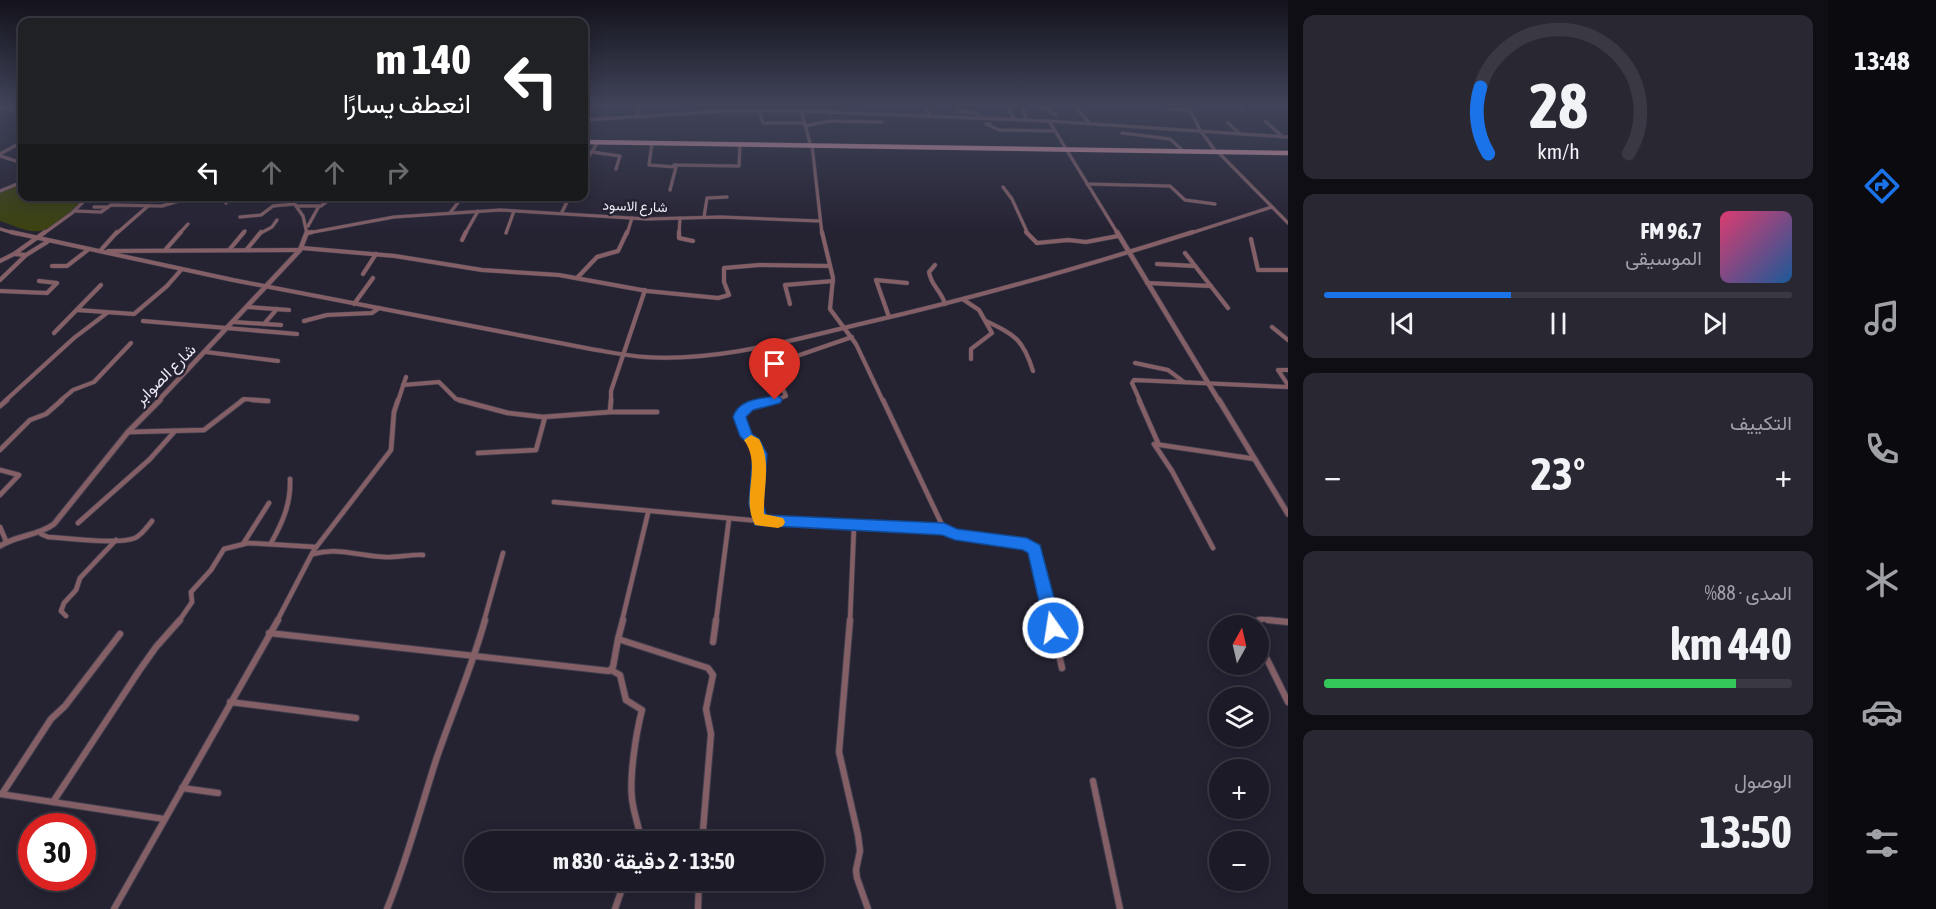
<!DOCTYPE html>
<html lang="ar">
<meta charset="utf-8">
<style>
body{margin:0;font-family:"Asap Condensed",Vazirmatn,sans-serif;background:#292732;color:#f1f3f6;direction:rtl;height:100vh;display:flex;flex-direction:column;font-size:22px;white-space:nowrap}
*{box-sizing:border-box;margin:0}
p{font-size:20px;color:#a0a1a7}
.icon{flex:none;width:33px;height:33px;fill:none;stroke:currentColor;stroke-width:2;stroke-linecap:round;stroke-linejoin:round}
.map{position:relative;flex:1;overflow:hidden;direction:ltr}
.drawer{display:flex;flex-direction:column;gap:15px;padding:15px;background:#0f0e15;width:540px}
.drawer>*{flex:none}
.guide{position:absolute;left:18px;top:18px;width:570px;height:183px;border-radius:12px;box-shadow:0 3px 15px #0003,0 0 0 2px #3a3843;direction:rtl;background:#202124;color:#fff;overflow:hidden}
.needle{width:39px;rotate:8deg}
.tools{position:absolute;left:1209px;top:615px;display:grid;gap:12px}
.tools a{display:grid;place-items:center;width:60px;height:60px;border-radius:50%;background:#1c1a26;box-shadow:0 3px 15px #0003,0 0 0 2px #3a3843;font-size:30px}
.speed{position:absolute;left:18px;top:813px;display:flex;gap:12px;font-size:30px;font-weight:700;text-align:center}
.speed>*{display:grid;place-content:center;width:78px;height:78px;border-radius:50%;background:#1c1a26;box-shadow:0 3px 15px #0003,0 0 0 2px #3a3843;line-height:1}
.speed .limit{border:9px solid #d22;background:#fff;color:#111}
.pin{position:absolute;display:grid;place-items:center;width:51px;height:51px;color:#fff;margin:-62px -26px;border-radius:50% 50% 50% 0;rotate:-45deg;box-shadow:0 0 6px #0007}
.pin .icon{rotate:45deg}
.me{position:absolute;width:66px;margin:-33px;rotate:347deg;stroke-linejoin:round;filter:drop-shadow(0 0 4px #0008)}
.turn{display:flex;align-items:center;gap:21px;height:126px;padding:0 18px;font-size:27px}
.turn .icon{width:78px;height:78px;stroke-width:2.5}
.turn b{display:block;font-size:42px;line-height:51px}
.lanes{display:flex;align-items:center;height:57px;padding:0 18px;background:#0003;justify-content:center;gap:30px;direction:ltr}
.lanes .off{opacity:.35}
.big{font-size:45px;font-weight:700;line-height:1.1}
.drawer .card{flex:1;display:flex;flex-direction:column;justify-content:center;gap:9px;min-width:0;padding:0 21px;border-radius:12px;background:#292732}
.drawer .dial{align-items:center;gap:0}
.dial svg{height:156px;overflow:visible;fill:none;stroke:#3a3843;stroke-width:7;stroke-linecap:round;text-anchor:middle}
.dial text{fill:#f1f3f6;stroke:none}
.song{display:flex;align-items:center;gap:18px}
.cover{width:72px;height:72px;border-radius:9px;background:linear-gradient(135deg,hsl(340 70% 55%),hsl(210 70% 35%))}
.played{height:6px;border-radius:3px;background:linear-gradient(90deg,#1a73e8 40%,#3a3843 40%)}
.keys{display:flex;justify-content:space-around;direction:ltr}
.heat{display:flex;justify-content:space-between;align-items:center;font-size:33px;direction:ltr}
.charge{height:9px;border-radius:4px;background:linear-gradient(90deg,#34c759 88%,#3a3843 0)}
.trip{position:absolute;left:464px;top:831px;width:360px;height:60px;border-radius:30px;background:#1c1a26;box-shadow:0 3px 15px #0003,0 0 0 2px #3a3843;font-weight:700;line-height:60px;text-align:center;direction:rtl}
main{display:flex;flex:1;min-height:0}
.tabs{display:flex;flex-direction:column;width:108px;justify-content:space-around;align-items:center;background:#0b0a0f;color:#a0a1a7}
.tabs .icon{width:42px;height:42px}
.tabs .active{color:#1a73e8}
.tabs b{font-size:27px;color:#f1f3f6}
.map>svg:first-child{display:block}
</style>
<main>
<nav class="tabs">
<b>13:48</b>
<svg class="icon active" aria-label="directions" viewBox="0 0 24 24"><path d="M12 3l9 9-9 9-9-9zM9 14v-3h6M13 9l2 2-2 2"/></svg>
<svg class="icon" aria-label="music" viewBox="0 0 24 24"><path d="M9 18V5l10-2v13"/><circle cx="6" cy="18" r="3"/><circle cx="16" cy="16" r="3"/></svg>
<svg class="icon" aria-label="phone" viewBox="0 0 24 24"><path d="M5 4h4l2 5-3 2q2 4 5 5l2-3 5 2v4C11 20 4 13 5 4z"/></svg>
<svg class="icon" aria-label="climate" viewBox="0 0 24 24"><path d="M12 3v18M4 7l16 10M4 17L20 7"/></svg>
<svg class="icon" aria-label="car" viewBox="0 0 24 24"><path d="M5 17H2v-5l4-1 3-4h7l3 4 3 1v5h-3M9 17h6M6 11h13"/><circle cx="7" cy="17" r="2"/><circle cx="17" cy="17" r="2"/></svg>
<svg class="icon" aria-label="filters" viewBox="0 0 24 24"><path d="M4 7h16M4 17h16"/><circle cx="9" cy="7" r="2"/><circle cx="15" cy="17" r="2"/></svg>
</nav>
<section class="drawer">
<div class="card dial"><svg viewBox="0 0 100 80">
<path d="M14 69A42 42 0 1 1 86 69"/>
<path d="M14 69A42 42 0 0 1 10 35" stroke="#1a73e8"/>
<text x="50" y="56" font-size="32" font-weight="700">28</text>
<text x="50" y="72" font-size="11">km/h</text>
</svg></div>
<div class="card">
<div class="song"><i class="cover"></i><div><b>96.7 FM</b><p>الموسيقى</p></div></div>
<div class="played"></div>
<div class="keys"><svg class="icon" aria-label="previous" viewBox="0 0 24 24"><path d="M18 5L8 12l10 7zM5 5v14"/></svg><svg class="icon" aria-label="pause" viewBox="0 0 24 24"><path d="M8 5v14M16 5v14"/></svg><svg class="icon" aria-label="next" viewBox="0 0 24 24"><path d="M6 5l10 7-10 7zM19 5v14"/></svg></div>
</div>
<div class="card"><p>التكييف</p>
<div class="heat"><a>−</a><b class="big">23°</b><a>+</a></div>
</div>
<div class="card"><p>المدى · 88%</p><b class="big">440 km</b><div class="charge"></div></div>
<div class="card"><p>الوصول</p><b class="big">13:50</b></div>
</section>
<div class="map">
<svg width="1288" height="909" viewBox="0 0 1288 909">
<rect width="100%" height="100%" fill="#252232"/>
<path fill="#3c420e" d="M 22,184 L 22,196 L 88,197 C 75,210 53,234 32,231 C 22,230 10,224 0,221 L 0,193 Z"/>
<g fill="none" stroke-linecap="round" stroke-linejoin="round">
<defs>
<g id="minor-far3">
<polyline points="925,105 930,116"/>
<polyline points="958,105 960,111 976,113 981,118"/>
<polyline points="1007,105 1014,119"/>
<polyline points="1022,105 1026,120"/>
<polyline points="1030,105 1044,107 1056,115"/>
<polyline points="1074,105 1089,123"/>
<polyline points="1188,105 1200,130 1214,149"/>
<polyline points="1237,105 1241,109"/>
<polyline points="0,108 12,110"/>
<polyline points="1168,109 1190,110"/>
<polyline points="760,113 763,123 805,123"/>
<polyline points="637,117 638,105"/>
<polyline points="584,120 724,111 801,111"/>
<polyline points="1049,121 1288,137"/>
<polyline points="1265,121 1283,137"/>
<polyline points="1228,123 1239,133"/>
<polyline points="990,124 986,124 999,130 1055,131"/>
<polyline points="805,126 829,121 882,122"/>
<polyline points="1122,133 1170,139 1181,149"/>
<polyline points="652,143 649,165 676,167 670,190"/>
<polyline points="812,145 822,234"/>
<polyline points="592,152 620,156 616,169"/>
<polyline points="1218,152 1288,223"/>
<polyline points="0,154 22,142"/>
<polyline points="0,156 22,163"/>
<polyline points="584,164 598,142"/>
<polyline points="674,165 739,166 740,144"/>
<polyline points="1087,184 1170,186 1185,200 1215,204"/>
<polyline points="1003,187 1012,199 1028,234"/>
<polyline points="210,196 220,196"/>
<polyline points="226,203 231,196"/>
<polyline points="296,206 321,206 330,199 352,196"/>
<polyline points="94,207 108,207"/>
<polyline points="75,211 101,212 111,205 162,206 182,200"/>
<polyline points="562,212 567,202 564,196"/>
<polyline points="450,213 463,196"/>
<polyline points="240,217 261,215 273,206 295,204"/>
<polyline points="704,217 707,198 727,197"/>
<polyline points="308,226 319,206"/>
<polyline points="0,229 17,234"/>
<polyline points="308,233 394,217 500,210 647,219 721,217 819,221"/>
<polyline points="506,233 514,211"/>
<polyline points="43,234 72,213 89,196"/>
<polyline points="116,234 148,206"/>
<polyline points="179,234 188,224"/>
<polyline points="243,234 245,231"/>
<polyline points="259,234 272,227 277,220"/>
<polyline points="465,234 478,211"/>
<polyline points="627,234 632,218"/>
<polyline points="679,234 680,218"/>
<polyline points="1188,234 1272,207"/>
</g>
<g id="minor-far2">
<path d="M 11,232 L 233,280 L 591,349 C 609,352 627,356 645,357 C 722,362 799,338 873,321 C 982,296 1086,266 1193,232"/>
<polyline points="45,232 14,254 26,255 47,242"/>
<polyline points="679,232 679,238 693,241"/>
<polyline points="822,232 833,278 830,309 856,344 883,401"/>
<polyline points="1026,232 1037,243 1068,240 1086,242 1118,236"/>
<polyline points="308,233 312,232"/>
<polyline points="1251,239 1258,270 1288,270"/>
<polyline points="462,240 466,232"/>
<polyline points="302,248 395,256 482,270 559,275 647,291 718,298 729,295 724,282 724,268 759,265 830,266"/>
<polyline points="166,249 181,232"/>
<polyline points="230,249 244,232"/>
<polyline points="247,249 261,232"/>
<polyline points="100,251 117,232"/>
<polyline points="108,251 300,250"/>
<polyline points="1185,253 1228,308"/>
<polyline points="0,261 14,254"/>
<polyline points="1157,264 1195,266"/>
<path d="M 935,265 L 929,272 C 931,286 941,290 945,304"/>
<polyline points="52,266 67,266 89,249"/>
<polyline points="363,274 376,254"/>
<polyline points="577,278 597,257 618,251 627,232"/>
<polyline points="0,280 26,255"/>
<polyline points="1147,283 1211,286"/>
<polyline points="0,291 47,293 57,283 39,281"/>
<polyline points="964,300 979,310 992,333 971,349 971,359"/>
<polyline points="354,304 373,278"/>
<polyline points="790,304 785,285 833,281"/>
<polyline points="248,307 289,310"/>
<polyline points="77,310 134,314 167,286 181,270"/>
<polyline points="889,317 876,280 907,283"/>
<polyline points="143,321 297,334"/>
<polyline points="304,321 327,315 372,313 379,308"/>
<path d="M 986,321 C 1015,335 1023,339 1033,371"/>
<polyline points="234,322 281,325"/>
<polyline points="264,324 277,309"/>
<polyline points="1272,327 1288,340"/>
<polyline points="54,333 101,285"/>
<polyline points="206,352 278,361"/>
<polyline points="1135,363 1168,370 1184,382"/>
<polyline points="1288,370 1278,370 1288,385"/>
<polyline points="403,385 439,382 456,399 465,401"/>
<polyline points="5,401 74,338 107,313"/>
<polyline points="60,401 73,390 94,382 131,343"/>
<polyline points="241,401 244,399 268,401"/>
<polyline points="398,401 406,377"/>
<polyline points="611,401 611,391 645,290"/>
<polyline points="773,401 786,396 775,371 789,364 791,358 852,337"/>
<polyline points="1140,401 1132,383 1134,380 1288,387"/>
</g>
<g id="minor-far1">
<polyline points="253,400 268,401"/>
<polyline points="459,400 508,413 543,417 610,412 611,400"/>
<polyline points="883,400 944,529 952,534 1025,544 1034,549 1051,621"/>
<polyline points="1139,400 1158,443"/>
<polyline points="0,406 7,400"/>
<polyline points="610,412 657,412"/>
<polyline points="128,432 204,430 243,400"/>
<polyline points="0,450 30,420 46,414 62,400"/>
<polyline points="478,453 536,450 545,417"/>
<polyline points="0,470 19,475 0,495"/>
<polyline points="554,502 749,520 944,529"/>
<path d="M 760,521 C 753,498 766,476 759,454 C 755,437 737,430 741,411 L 778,400"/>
<polyline points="78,523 150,459 175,431"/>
<polyline points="0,527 6,541"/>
<path d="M 41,534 L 48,537 C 69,538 117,545 135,538 C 142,535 147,527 152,521"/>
<path d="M 271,543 C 283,522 291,503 290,479"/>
<polyline points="243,544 269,503"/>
<polyline points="1213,548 1172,471 1154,444 1255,459"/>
<path d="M 313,554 C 338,547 360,556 385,557 C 397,558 410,554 423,555"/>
<polyline points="66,616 61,611 64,603 76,590 80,578 116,540"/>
<polyline points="179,621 192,602 191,592 211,570 224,549 248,543 316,547"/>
<polyline points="277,621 314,550 391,450 394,412 398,400"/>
<polyline points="484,621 503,553"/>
<polyline points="622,621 648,513"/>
<polyline points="716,621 729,519"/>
<polyline points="850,621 854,526"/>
<polyline points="1256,621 1262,619 1281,621"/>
</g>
<g id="minor">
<polyline points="850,620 839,752 858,835 860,851 856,870 857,878 868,909"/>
<polyline points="1051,620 1062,668"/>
<polyline points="1268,620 1288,622"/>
<polyline points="1254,626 1256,621 1260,620"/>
<polyline points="269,633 609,671 613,667 618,639 708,668 713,675 706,709 711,734 702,842"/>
<polyline points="618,639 623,620"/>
<polyline points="1258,641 1288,702"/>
<polyline points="713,642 716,620"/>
<path d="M 611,670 L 620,675 L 626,700 L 642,710 C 636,733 628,782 633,805 C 635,818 640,829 641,842"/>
<polyline points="230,702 356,718"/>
<polyline points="1093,781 1120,909"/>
<polyline points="182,788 218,793"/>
<polyline points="0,794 164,819"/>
<polyline points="2,794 51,719 65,706 120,634"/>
<polyline points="53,802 139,671 156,647 180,620"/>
<polyline points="114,909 278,620"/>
<path d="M 387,909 C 407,860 420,810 436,760 C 452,713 472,667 485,620"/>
<polyline points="615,909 625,880"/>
<polyline points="698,909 699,880"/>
</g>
<g id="tertiary-far2">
<polyline points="810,143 801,111 1049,121 1118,234"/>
<polyline points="0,191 22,182"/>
<polyline points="289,196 303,216 307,234"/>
</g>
<g id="tertiary-far1">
<polyline points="1117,232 1219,401"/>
<polyline points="158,401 300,250 307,232"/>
</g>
<g id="tertiary">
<polyline points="1219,400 1288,514"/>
<path d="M 0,546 C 17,535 38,536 54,524 L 128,432 L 160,400"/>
</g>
<polyline id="trunk" points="584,142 1288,153"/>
</defs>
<use href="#minor-far3" stroke="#413e4e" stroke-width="4"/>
<use href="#minor-far2" stroke="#413e4e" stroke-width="5"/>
<use href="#minor-far1" stroke="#413e4e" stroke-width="6"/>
<use href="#minor" stroke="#413e4e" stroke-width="8"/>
<use href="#tertiary-far2" stroke="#413e4e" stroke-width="4"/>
<use href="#tertiary-far1" stroke="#413e4e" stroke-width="6"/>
<use href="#tertiary" stroke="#413e4e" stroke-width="7"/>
<use href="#trunk" stroke="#413e4e" stroke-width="5"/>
<use href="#minor-far3" stroke="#845f66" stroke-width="3"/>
<use href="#minor-far2" stroke="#845f66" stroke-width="4"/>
<use href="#minor-far1" stroke="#845f66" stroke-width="4.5"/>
<use href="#minor" stroke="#845f66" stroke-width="6"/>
<use href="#tertiary-far2" stroke="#845f66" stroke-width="3"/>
<use href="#tertiary-far1" stroke="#845f66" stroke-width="4.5"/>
<use href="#tertiary" stroke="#845f66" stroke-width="5"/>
<use href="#trunk" stroke="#f2a6b6" stroke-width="4.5"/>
</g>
<linearGradient id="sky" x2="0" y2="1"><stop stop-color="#14131c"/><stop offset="0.45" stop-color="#40445a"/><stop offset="1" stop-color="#40445a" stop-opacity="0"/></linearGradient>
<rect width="1288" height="233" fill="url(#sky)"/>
<path fill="#1a73e8" stroke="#114b97" stroke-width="1.5" d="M 775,396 L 780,397 L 782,400 L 780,403 L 753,410 L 746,417 L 752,434 L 759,439 L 767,454 L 763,504 L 766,515 L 944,523 L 957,529 L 1027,538 L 1040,545 L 1062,628 L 1059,634 L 1053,636 L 1047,634 L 1045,628 L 1028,553 L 1023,550 L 955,540 L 942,535 L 755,525 L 749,504 L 753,454 L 749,445 L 740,436 L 733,417 C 739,399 759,399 775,396 Z"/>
<path fill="#f59e0b" d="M 751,435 L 759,439 C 772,462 763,488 764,514 L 783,518 L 785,522 L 783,526 L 778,528 L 755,525 C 740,496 763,467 744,440 Z"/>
<g text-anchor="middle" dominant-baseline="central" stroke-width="5" stroke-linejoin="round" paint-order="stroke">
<g font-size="14" fill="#edebf7" stroke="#252232">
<text transform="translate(635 206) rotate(2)">شارع الاسود</text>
</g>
<g font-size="16" fill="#edebf7" stroke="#252232">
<text transform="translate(165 374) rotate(-45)">شارع الصوابر</text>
</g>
</g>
</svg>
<div class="tools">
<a><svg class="needle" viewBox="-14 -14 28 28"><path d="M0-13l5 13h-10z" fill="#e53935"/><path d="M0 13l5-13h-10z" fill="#a0a1a7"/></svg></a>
<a><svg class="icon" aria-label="layers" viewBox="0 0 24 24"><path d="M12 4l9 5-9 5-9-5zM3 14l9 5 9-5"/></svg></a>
<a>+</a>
<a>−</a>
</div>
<div class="speed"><div class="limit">30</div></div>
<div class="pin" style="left:775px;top:400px;background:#d93025"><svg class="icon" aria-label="arrive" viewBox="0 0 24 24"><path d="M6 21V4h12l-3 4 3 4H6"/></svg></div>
<svg class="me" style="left:1053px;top:628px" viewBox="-20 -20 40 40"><circle r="17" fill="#1a73e8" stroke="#fff" stroke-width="3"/><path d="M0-11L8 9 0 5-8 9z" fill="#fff"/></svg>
<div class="trip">13:50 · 2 دقيقة · 830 m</div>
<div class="guide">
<div class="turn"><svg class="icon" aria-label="left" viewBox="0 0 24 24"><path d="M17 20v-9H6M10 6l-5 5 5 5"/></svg><div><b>140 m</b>انعطف يسارًا</div></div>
<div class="lanes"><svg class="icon" aria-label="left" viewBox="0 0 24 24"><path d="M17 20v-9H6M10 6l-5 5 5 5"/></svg><svg class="icon off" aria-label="ahead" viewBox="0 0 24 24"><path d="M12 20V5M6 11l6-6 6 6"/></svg><svg class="icon off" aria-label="ahead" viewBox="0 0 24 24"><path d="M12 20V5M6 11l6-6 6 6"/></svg><svg class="icon off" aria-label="right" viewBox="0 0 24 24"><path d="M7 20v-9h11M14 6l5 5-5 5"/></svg></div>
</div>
</div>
</main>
